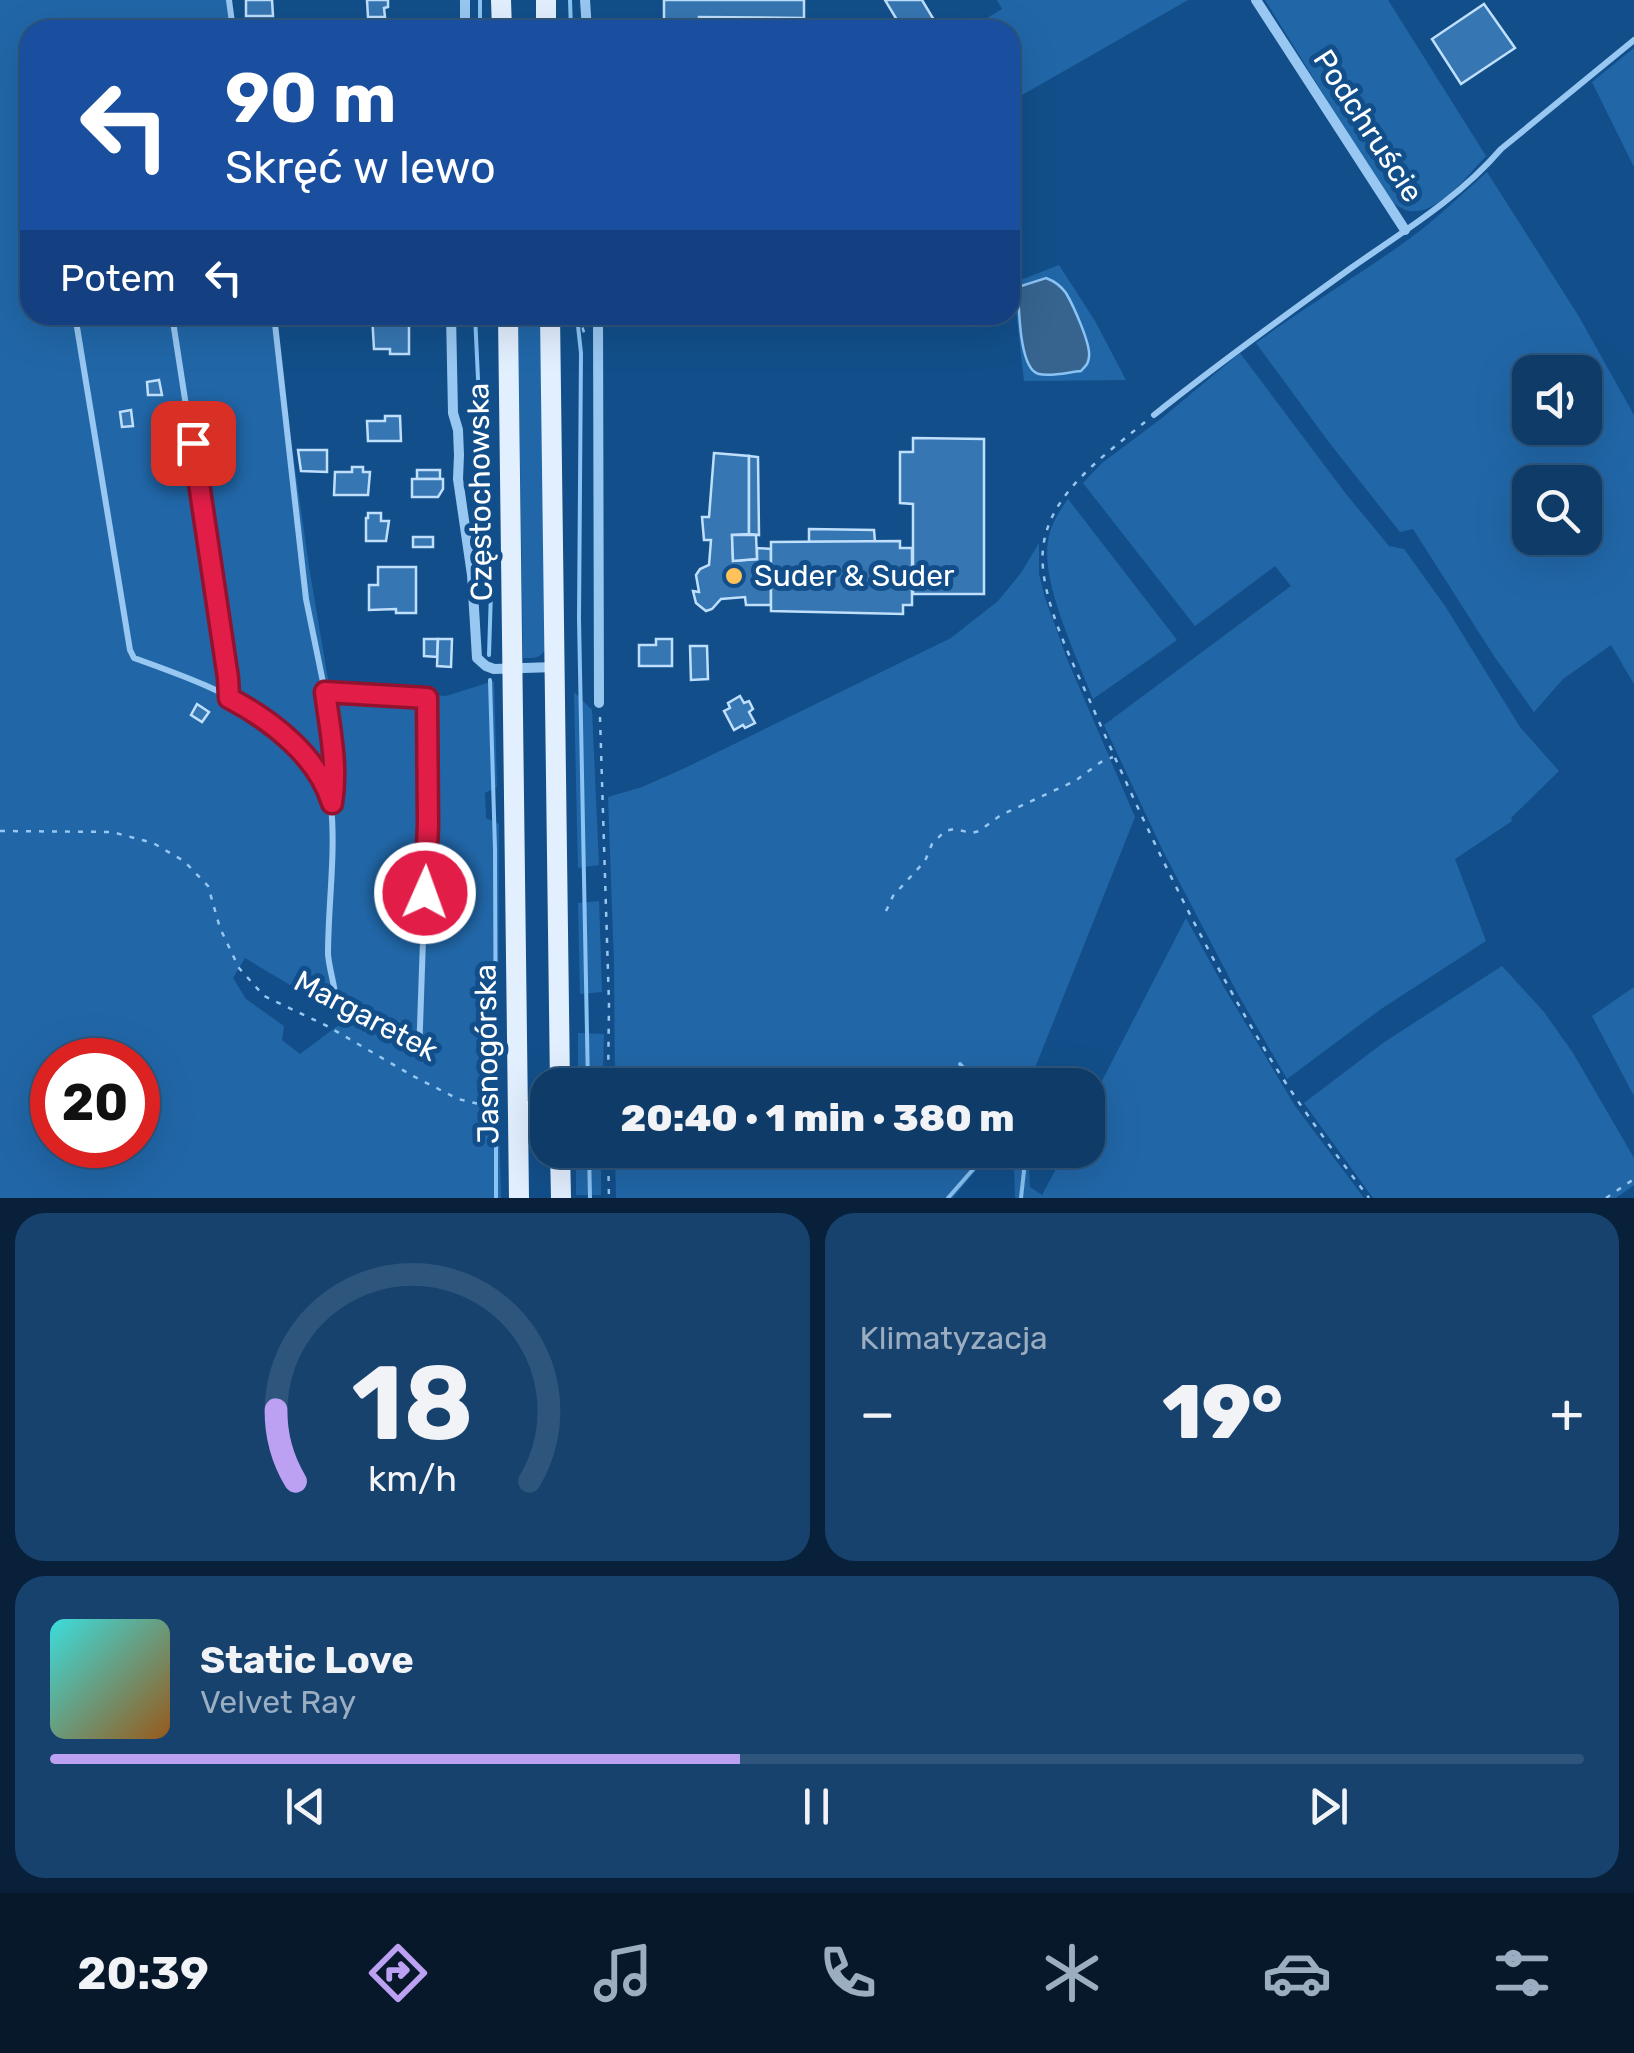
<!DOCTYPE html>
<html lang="pl">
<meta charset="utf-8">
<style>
body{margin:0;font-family:Rubik,sans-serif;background:#17426e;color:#f1f3f6;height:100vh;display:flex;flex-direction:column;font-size:38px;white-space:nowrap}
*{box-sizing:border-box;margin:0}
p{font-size:32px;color:#9badc0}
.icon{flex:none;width:55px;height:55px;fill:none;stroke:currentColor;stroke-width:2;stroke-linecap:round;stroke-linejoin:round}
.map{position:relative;height:1198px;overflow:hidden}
.sheet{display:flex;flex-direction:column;gap:15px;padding:15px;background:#082039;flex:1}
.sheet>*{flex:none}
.top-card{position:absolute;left:20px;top:20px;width:1000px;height:305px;border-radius:30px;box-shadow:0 10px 40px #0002,0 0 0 2px #2e557c;background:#1a4fa0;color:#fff;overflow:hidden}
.fabs{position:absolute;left:1512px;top:355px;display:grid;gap:20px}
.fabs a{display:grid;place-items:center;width:90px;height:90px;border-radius:20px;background:#0e3b68;box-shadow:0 10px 40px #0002,0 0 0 2px #2e557c;font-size:50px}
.speed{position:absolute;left:30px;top:1038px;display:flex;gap:20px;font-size:50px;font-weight:700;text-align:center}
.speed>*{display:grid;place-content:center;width:130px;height:130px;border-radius:50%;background:#0e3b68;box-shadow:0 10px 40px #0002,0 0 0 2px #2e557c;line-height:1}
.speed .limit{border:15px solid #d22;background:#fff;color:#111}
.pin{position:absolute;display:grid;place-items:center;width:85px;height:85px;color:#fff;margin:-42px;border-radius:20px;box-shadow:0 5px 15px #0006}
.me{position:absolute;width:110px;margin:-55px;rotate:2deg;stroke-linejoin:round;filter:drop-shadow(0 0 8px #0008)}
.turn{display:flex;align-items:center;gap:35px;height:210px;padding:0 40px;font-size:45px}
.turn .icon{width:130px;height:130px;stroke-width:2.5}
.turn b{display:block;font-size:70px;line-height:85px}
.then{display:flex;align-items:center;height:95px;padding:0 40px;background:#0003;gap:20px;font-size:38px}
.big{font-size:75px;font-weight:800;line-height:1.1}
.sheet .widget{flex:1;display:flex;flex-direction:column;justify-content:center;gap:15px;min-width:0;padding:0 35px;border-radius:30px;background:#17426e}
.sheet .dial{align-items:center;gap:0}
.dial svg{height:260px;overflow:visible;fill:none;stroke:#2e557c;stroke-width:7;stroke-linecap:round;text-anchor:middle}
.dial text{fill:#f1f3f6;stroke:none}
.song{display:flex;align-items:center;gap:30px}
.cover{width:120px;height:120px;border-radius:15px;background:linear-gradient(135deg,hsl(180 70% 55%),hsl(30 70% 35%))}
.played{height:10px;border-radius:5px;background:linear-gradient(90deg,#bca0f2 45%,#2e557c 45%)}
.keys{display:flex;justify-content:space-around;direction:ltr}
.heat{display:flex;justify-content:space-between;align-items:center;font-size:55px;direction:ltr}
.sheet .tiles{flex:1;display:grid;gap:15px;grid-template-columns:1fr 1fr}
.widget:last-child{grid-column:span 2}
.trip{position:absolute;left:530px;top:1068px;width:575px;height:100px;border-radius:30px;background:#0e3b68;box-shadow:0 10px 40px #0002,0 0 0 2px #2e557c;font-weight:800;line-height:100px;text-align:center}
.dock{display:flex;height:160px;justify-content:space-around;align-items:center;background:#06182a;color:#9badc0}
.dock .icon{width:70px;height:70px}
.dock .selected{color:#bca0f2}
.dock b{font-size:45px;color:#f1f3f6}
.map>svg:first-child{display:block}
</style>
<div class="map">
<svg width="1634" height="1198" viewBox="0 0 1634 1198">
<rect width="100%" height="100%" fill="#124f8a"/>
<g fill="#2167a8" fill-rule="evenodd">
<path d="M 0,0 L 228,0 L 232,30 L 30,30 L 30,315 L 273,315 L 310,573 L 329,685 L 446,696 L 494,681 L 497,787 L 485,793 L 486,818 L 499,824 L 498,1080 L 501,1198 L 0,1198 ZM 245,958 L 347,1019 L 300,1054 L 282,1040 L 284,1026 L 246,999 L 233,978 ZM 52,1060 L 138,1060 L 138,1145 L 52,1145 Z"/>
<polygon points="997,0 1188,0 1010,102 1010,30 967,30 1002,9"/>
<path d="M 1265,0 L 1388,0 L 1486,156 C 1468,175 1438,215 1410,211 C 1403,210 1395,204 1389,200 Z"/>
<polygon points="1634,48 1634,167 1592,82"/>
<path d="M 1487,172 L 1578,315 L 1634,415 L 1634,684 L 1611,645 L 1563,679 L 1534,712 L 1494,656 L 1413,529 L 1400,532 L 1328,441 L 1256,343 C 1302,309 1351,280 1398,247 C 1430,225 1458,198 1487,172 ZM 1530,372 L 1585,372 L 1585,428 L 1530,428 ZM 1585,482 L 1585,538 L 1530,538 L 1530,482 Z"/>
<path d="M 1059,265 L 1095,321 L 1126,380 L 1024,381 L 1013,283 ZM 1058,284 L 1065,292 L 1082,331 L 1023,343 L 1018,296 Z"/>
<path d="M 520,315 L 539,315 L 541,321 L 545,650 C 540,659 532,658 523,658 L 518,322 Z"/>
<polygon points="1240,353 1346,494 1389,546 1404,549 1445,606 1520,727 1559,771 1511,818 1512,821 1455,859 1486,941 1381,1009 1287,1079 1239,996 1163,851 1104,725 1291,586 1275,566 1195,626 1083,483 1102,463 1162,418"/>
<path d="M 1068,499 L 1177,640 L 1093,699 C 1077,657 1041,584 1048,541 C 1050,527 1059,511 1068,499 Z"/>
<polygon points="1039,543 1039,574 1045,598 1067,659 1135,817 1029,1083 1019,1079 1016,1085 615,1085 614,963 608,797 642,787 685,768 951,638 998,601 1021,573"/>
<polygon points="574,692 592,710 599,865 578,868"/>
<polygon points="599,901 602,992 580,994 578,903"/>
<polygon points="1186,918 1225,989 1295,1106 1364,1198 1015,1198 1014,1164 1010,1150 1028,1150 1030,1187 1042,1195 1066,1150 1088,1150 1088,1108"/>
<polygon points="1502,966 1544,1012 1573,1053 1634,1158 1634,1185 1616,1198 1373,1198 1304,1103 1383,1043"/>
<polygon points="1634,987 1634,1096 1592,1016"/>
<polygon points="578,1033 604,1034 603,1073 578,1074"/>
<rect x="576" y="1150" width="25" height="45"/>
<polygon points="615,1150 993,1150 953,1198 616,1198"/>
</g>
<path fill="#36648f" stroke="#8ac3f4" stroke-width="2.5" d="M 1046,278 C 1054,281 1061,286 1066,293 C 1073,305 1091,344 1089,357 C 1088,365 1086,365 1081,371 C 1069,372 1051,377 1039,374 C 1019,370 1019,307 1018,290 L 1021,286 Z"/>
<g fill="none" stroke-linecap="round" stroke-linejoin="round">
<g stroke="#8ac3f4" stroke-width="4">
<polyline points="480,0 480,30"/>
<polyline points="570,0 571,30"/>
<polyline points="475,315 480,421 479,434 475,449 488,524 491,591 489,655"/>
<polyline points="577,317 581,353 579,619 588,1085"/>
<polyline points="490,680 495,849 496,1098"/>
<polyline points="960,1064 979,1085"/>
<polyline points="589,1150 590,1198"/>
<polyline points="1020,1150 1024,1171 1021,1198"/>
<polyline points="496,1198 496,1118"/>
<polyline points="948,1198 990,1150"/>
</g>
</g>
<g fill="#3676b2" stroke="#bfdffc" stroke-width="2.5">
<polygon points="246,0 272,0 273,16 246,16"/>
<polygon points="367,0 388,0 388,7 384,8 385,17 368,17"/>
<polygon points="664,0 804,0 804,18 699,17 698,30 664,30"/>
<polygon points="885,0 922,0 940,30 903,30"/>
<polygon points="1484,4 1515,48 1461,84 1432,39"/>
<polygon points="372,315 403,315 403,320 409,320 409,354 390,354 390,349 374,349"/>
<polygon points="159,380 162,395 148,395 147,382"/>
<polygon points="131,410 133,426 122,427 120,412"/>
<polygon points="385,416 400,416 401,441 368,441 367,421 385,421"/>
<polygon points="913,438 984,439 984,594 913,594 913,504 900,503 900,452 913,452"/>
<polygon points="298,450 327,450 327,472 301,471"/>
<polygon points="714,453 749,456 749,534 732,535 733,561 757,559 757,548 771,549 771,605 746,605 745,597 721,599 712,609 706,611 696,603 693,591 699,592 696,575 700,569 709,565 711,540 704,540 702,517 709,517"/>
<polygon points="749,456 758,457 759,535 749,534"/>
<polygon points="352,467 363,467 363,472 370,472 368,495 334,495 335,472 352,472"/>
<rect x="417" y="470" width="23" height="9"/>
<polygon points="412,479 443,479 443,489 438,497 412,497"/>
<polygon points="368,513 381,513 381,521 389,521 386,541 366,541 366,518 368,518"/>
<polygon points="809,529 874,530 875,542 809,542"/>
<polygon points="732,535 756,535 757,559 733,561"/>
<rect x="413" y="537" width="20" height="10"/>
<polygon points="900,541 900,548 912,548 912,605 903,605 903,614 771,611 771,542"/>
<polygon points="378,567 416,567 416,613 396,613 396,609 369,610 369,585 378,585"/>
<polygon points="424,639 438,639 437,657 424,656"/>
<polygon points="438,639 452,639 451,667 437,666"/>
<polygon points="656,639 672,639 672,666 639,666 639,645 656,645"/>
<polygon points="690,646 707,646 708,679 691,680"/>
<polygon points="740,696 744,703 749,701 753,709 749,712 755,723 745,728 743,725 734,730 724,711 730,708 728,703"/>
<polygon points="197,704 209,712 202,722 191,715"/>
</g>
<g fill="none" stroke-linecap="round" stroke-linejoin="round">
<g stroke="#98c7f1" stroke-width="2.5" stroke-dasharray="5 8" stroke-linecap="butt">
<polyline points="579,315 585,336"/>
<path d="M 1145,422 C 1105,455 1048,494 1043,549 C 1038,596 1074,665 1093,708 C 1145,827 1201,944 1268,1055 C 1298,1104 1334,1152 1369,1198"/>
<polyline points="600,717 609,1004 608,1085"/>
<polyline points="0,831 112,832 153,843 184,861 208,886 220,928 239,968 264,996 327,1026 413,1076 458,1099 500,1109"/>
<polyline points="886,911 893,896 925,861 932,844 945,831 954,829 972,833 979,831 1001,815 1075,781 1101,762 1113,757"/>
<polyline points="608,1150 609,1198"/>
<polyline points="1606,1198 1634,1179"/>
</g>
<g stroke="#98c7f1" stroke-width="6">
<polyline points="229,0 233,30"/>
<path d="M 75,315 L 130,650 L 134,658 C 176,673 233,693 268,721 C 280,730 290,743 301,754 C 316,769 329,784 331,806 C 336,852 328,906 328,954 C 329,971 338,993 335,1008"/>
<polyline points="172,315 228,678 229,698"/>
<polyline points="274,315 306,599 325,692"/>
<path d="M 1154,415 C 1218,364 1284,316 1351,268 C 1404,231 1459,198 1501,149 L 1634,40"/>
<path d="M 332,801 C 338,765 330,729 325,692 L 427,698 L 427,825 L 419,1055"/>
</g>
<g stroke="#98c7f1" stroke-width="10">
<polyline points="585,0 587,30"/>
<polyline points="1256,0 1405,230"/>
<polyline points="465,30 465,0"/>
<polyline points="451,315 453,413 458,430 459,455 458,479 472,575 477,658 486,666 494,669 555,667"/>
<polyline points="598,315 599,703"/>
</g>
<g stroke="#e2efff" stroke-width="20">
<polyline points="501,0 502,30"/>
<polyline points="546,0 546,30"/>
<polyline points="508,315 519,1198"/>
<polyline points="550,315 560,1085"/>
<polyline points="518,1111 548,1111"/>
<polyline points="560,1150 561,1198"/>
</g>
</g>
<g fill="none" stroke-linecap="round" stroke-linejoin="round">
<defs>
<path id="route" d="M 193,443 L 228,678 L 229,698 C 271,720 318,756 332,803 C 338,766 330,729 325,692 L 427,698 L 428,825 L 425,893"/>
</defs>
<use href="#route" stroke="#92132f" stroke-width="25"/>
<use href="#route" stroke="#e11d48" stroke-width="18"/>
</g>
<circle fill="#ffc258" stroke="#124f8a" stroke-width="4" cx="734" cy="576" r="10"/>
<g text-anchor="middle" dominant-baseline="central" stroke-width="10" stroke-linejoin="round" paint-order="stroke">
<g font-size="30" fill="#fff" stroke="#124f8a">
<text transform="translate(1368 126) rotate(57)">Podchruście</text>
<text transform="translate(480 492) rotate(-91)">Częstochowska</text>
<text transform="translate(366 1016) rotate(28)">Margaretek</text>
<text transform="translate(487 1054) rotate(-91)">Jasnogórska</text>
</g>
<g font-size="30" fill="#fff" stroke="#124f8a" text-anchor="start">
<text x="754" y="576">Suder &amp; Suder</text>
</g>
</g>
</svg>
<div class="fabs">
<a><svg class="icon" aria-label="sound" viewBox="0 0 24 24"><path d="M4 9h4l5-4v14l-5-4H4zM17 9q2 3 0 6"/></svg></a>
<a><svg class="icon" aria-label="search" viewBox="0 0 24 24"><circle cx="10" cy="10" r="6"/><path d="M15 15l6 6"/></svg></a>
</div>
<div class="speed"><div class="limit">20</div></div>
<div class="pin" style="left:193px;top:443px;background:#d93025"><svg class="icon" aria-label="arrive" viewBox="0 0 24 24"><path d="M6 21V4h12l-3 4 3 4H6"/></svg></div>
<svg class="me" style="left:425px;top:893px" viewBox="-20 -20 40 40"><circle r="17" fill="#e11d48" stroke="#fff" stroke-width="3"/><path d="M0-11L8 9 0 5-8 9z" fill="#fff"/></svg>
<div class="trip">20:40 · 1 min · 380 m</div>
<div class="top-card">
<div class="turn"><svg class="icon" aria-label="left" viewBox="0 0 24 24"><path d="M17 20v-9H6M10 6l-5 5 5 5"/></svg><div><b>90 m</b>Skręć w lewo</div></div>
<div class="then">Potem<svg class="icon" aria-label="left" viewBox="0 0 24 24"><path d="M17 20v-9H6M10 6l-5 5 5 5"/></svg></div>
</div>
</div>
<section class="sheet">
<div class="tiles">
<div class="widget dial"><svg viewBox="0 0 100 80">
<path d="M14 69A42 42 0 1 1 86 69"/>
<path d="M14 69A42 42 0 0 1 8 47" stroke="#bca0f2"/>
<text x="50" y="56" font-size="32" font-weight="700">18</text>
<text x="50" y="72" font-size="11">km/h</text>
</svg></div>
<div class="widget"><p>Klimatyzacja</p>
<div class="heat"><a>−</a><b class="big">19°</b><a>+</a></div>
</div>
<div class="widget">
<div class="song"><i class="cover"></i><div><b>Static Love</b><p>Velvet Ray</p></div></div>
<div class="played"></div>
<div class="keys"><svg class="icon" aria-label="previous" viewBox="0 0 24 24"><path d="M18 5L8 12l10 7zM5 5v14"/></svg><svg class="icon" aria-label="pause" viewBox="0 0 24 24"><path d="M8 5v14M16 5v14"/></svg><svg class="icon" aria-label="next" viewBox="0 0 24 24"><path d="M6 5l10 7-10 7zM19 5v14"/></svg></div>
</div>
</div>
</section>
<nav class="dock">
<b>20:39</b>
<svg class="icon selected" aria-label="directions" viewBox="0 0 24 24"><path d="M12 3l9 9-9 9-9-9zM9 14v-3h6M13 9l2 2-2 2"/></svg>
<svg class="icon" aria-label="music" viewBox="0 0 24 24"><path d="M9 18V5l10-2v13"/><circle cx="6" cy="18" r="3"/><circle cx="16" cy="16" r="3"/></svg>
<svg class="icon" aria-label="phone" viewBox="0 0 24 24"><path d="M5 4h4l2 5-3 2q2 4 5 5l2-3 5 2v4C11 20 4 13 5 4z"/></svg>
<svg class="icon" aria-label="climate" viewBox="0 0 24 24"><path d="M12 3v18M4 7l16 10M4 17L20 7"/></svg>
<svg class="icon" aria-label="car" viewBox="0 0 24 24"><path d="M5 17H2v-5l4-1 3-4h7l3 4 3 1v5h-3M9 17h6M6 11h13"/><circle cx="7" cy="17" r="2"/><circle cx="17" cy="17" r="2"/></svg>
<svg class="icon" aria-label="filters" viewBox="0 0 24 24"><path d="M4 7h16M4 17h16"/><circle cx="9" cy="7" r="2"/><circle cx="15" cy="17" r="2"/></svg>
</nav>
